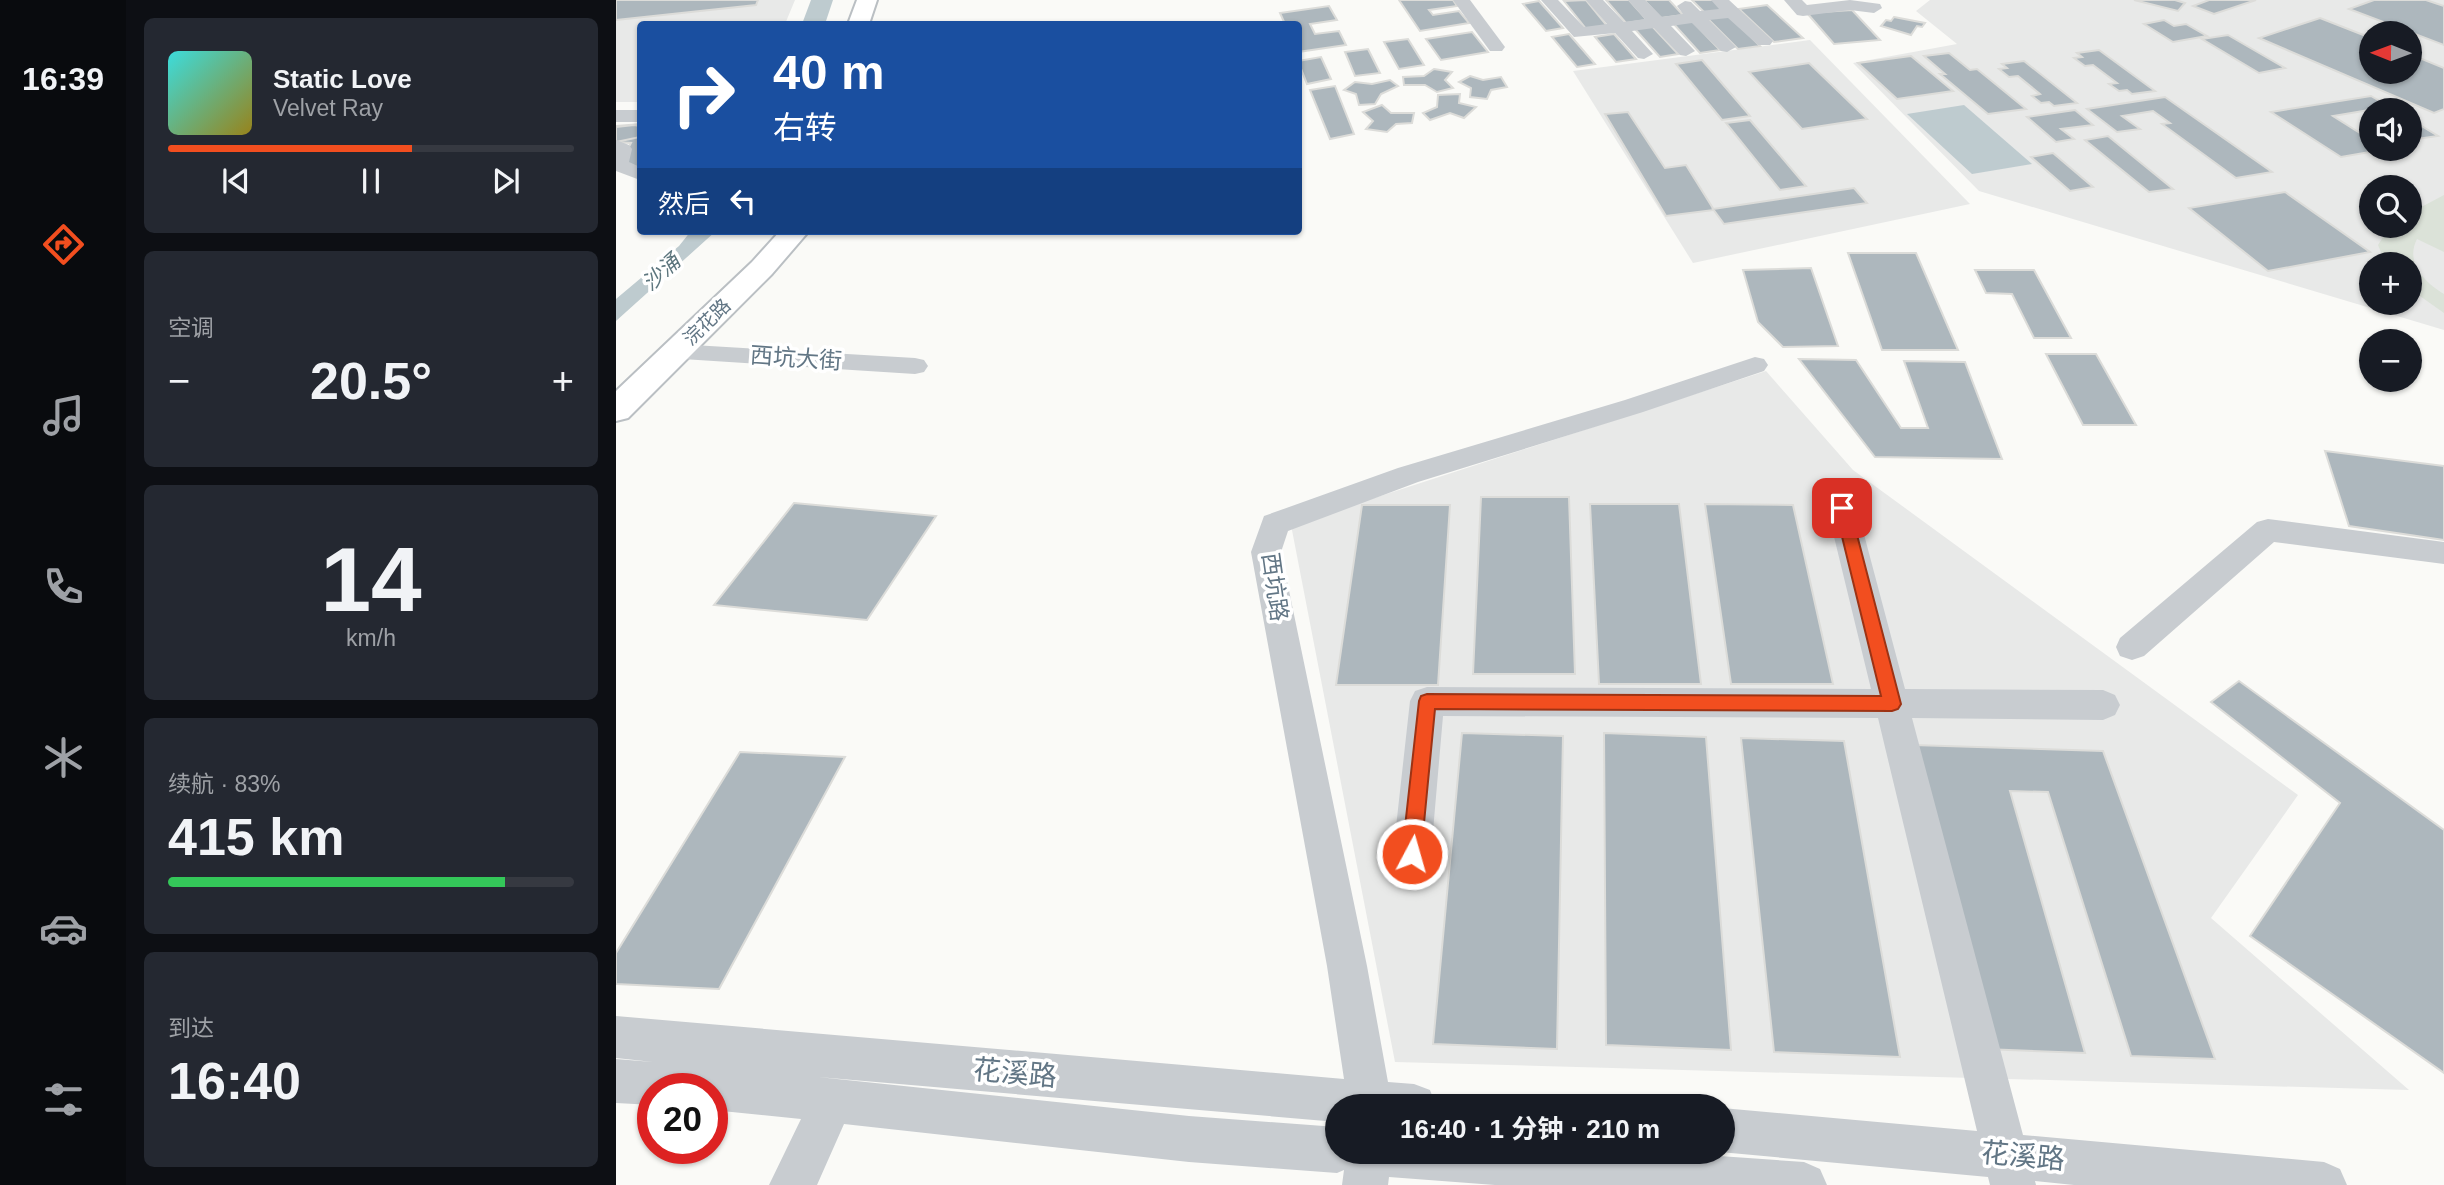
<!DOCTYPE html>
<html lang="zh">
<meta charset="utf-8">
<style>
body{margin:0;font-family:Helvetica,"Noto Sans SC",sans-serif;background:#242831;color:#f1f3f6;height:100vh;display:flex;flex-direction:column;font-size:26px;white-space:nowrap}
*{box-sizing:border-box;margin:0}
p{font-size:23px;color:#9ea1a6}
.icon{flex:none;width:38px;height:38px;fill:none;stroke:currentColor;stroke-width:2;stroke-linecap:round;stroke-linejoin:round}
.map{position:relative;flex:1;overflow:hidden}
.details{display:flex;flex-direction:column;gap:18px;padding:18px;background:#0d0f14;width:490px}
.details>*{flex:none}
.top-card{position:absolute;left:21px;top:21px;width:665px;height:214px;border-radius:7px;box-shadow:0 2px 5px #0004;background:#1a4fa0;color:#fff;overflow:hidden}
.needle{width:46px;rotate:271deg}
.buttons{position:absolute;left:1743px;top:21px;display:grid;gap:14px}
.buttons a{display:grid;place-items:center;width:63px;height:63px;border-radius:50%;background:#171b24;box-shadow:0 2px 5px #0004;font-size:35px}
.speed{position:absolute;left:21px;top:1073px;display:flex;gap:14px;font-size:35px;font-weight:700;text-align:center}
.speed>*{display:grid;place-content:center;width:91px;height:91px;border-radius:50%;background:#171b24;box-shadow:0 2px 5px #0004;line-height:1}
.speed .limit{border:10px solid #d22;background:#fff;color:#111}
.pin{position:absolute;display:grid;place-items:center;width:60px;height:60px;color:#fff;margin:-30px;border-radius:14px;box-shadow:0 4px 10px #0006}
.me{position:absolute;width:77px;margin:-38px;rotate:6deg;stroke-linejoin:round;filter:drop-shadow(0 0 5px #0008)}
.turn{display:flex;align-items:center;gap:24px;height:147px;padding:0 21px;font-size:32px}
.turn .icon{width:91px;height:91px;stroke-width:2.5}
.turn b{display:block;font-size:49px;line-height:60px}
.then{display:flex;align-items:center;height:66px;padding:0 21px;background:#0003;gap:14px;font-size:26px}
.big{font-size:52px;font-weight:700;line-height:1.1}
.details .card{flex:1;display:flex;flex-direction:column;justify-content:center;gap:10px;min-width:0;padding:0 24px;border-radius:10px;background:#242831}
.details .dial{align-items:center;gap:0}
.dial b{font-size:91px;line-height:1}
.song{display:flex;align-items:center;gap:21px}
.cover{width:84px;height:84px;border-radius:10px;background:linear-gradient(135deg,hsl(180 70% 55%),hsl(50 70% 35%))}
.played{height:7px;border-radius:4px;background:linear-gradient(90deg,#f24e1f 60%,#363941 60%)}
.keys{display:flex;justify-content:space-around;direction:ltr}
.heat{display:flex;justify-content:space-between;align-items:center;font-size:38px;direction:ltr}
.charge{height:10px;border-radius:5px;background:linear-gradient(90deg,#34c759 83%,#363941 0)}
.trip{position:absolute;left:709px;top:1094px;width:410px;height:70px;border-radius:35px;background:#171b24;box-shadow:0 2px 5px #0004;font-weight:700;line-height:70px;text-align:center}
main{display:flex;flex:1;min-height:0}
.tabs{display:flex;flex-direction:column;width:126px;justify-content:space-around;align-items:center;background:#090b0e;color:#9ea1a6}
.tabs .icon{width:49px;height:49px}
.tabs .current{color:#f24e1f}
.tabs b{font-size:32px;color:#f1f3f6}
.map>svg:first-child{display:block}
</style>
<main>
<nav class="tabs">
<b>16:39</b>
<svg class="icon current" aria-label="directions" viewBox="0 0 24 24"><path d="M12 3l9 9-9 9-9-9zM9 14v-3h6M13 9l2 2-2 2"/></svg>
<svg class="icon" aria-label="music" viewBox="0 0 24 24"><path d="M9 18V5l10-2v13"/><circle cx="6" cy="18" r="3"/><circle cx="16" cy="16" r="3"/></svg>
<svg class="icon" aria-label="phone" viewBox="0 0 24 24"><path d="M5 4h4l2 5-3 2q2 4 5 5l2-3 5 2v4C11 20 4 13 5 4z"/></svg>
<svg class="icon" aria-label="climate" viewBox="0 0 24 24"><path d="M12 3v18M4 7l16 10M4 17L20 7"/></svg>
<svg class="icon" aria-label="car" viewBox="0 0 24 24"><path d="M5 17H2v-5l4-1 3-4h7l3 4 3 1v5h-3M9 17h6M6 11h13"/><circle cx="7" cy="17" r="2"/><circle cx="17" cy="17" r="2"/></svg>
<svg class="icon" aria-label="filters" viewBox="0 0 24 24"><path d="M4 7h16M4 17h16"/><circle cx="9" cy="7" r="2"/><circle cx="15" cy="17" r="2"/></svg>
</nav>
<section class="details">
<div class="card">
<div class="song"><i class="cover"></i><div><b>Static Love</b><p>Velvet Ray</p></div></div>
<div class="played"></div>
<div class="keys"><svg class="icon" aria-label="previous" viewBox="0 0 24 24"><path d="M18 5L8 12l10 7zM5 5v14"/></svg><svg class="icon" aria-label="pause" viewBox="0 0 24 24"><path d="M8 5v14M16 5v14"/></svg><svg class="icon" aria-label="next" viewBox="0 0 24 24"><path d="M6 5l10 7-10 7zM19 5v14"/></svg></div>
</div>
<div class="card"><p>空调</p>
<div class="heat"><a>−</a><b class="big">20.5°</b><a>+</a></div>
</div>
<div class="card dial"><b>14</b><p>km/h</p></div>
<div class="card"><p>续航 · 83%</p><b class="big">415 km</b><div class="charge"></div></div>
<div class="card"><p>到达</p><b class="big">16:40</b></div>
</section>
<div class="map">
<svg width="1828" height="1185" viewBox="0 0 1828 1185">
<rect width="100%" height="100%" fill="#fafaf7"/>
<g fill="#e8e9e8" fill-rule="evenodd">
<polygon points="0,0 179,0 169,24 24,24 24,102 0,102"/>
<path d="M 1314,0 L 1828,0 L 1828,330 L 1363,191 L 1237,63 L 1341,44 L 1300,11 ZM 1755,33 L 1794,33 L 1794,72 L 1755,72 ZM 1755,110 L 1794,110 L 1794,149 L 1755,149 ZM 1755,187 L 1794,187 L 1794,226 L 1755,226 ZM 1755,264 L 1794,264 L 1794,303 L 1755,303 Z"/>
<polygon points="1194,40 1354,204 1077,263 957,71"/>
<polygon points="1150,371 1237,470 1682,795 1595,918 1793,1090 779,1062 675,525"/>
</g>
<path fill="#dbe2d8" d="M 1828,195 L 1828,252 L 1801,239 C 1789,262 1808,282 1828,294 L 1828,313 L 1794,289 L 1794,264 L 1770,264 L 1762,245 L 1774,226 L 1794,226 L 1794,213 Z"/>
<g fill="#becbcf">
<polygon points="195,0 217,0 209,24 186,24"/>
<polygon points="1348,105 1416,164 1356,174 1291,114"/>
<polygon points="75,231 100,231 0,321 0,299 63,246"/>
</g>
<g fill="#adb7bd" stroke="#dcdcd9" stroke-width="2">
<polygon points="0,0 142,0 140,5 0,20"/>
<polygon points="783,0 837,0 841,6 813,10 817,15 843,11 853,23 804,31"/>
<polygon points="970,0 992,27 971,30 948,1"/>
<polygon points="990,0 1013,0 1031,20 1010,23"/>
<polygon points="1028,0 1053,0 1067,15 1045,18"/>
<polygon points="1076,0 1099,0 1110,11 1089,13"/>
<polygon points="1518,0 1559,0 1569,3 1562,11"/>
<polygon points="1593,0 1640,0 1598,14 1577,6"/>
<polygon points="1758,0 1810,0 1828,6 1828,45 1733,9"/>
<polygon points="923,1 947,28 930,31 907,4"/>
<polygon points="1151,5 1187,38 1158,42 1123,9"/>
<polygon points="713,6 721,20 694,24 699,34 723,31 730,45 682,52 682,24 669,24 664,13"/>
<polygon points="1236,10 1264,40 1218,44 1191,13"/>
<polygon points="1113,15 1144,46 1122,49 1091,18"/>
<polygon points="1278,17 1309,23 1306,27 1301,26 1295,35 1265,26 1270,20 1275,21"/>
<polygon points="1704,18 1755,38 1755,72 1794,72 1794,54 1828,68 1828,109 1818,113 1643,38"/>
<polygon points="1075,20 1104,50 1084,53 1056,22"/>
<polygon points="1548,20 1558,26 1570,24 1591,36 1557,42 1528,24"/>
<polygon points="1035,25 1062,54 1044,57 1018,28"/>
<polygon points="856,32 872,52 825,60 810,39"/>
<polygon points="953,34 979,64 961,67 936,37"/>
<polygon points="998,34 1020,59 1000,62 979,37"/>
<polygon points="1612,35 1669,68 1643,73 1586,39"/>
<polygon points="792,39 808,65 783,69 768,42"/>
<polygon points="752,49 764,73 739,76 729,52"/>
<polygon points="1483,50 1539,91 1516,94 1511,90 1503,91 1493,84 1501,83 1477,65 1469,66 1458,58 1466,57 1461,53"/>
<polygon points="1333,53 1354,70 1361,69 1410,109 1372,114 1324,74 1329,74 1308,56"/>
<polygon points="1295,56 1337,91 1281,99 1242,63"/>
<polygon points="705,57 715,79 691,84 682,61"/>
<polygon points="1086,60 1134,116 1106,120 1060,64"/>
<polygon points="1408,61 1461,103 1438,106 1433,102 1425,103 1416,96 1424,94 1402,76 1393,77 1383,69 1391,68 1386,64"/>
<polygon points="1193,63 1251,119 1186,129 1133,72"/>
<polygon points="818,69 836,72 829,80 837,88 821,92 809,85 788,85 787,77 808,76"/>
<polygon points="854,76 867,80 885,77 891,87 875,90 871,99 854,97 855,88 843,82"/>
<polygon points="774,80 782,86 765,94 759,104 743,105 740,94 728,90 739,82 756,84"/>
<polygon points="719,86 738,134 714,139 694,90"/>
<polygon points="844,94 843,103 860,107 848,118 834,113 814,120 807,113 821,107 822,95"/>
<polygon points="1755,96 1779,110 1753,110 1717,116 1755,140 1755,149 1771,149 1725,157 1655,112"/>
<polygon points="1549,97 1656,172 1620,178 1546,124 1554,123 1537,111 1506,116 1524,129 1501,132 1471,109"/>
<polygon points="766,105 775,113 798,113 796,123 780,124 771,132 750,129 757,121 747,112"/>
<polygon points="1459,110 1477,125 1445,129 1458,139 1440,142 1411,117"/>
<polygon points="1012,112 1049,168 1070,165 1098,210 1050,216 989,114"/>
<polygon points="1794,119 1822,136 1801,139 1794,135"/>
<polygon points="1134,120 1190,186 1164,190 1110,123"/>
<polygon points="24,124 24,169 13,167 9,154 15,143 0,142 0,126"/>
<polygon points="18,125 24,126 24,137 0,142 0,127"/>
<polygon points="1492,136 1557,189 1533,192 1469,140"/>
<polygon points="1437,153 1477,187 1454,191 1415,157"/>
<polygon points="1238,188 1251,203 1108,224 1097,209"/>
<polygon points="1669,192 1754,252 1652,271 1573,208"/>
<polygon points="1232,253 1300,253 1342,350 1266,350"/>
<polygon points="1195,268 1222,346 1167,347 1142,322 1127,270"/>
<polygon points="1359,270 1418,270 1455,338 1418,338 1396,294 1370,293"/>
<polygon points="1430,354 1480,354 1520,425 1467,425"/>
<polygon points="1183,359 1240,360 1285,428 1312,428 1288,361 1349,362 1386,459 1259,457"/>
<polygon points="1709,451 1828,466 1828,540 1733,526"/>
<polygon points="865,497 953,497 959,674 857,674"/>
<polygon points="178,503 320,516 251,620 98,605"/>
<polygon points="974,504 1063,504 1085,684 983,684"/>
<polygon points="1089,504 1177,505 1217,684 1115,684"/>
<polygon points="746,505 834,505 822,685 720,685"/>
<polygon points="1623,681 1828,830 1828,1073 1634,936 1724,803 1595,702"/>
<polygon points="846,733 947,736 941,1049 817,1044"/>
<polygon points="988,733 1090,737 1115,1050 990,1045"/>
<polygon points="1125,738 1228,741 1284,1057 1158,1052"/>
<polygon points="1297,745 1487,751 1599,1059 1515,1056 1432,792 1394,791 1469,1053 1368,1049"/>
<polygon points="124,752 229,757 103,989 0,984 0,953"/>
</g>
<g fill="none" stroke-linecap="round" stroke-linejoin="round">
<defs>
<g id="major">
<polygon points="241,0 261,0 253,24 232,24"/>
<polygon points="164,231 193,231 156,274 12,418 0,421 0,391 136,262"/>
</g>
</defs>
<use href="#major" stroke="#babfc3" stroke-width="4"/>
<g fill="#c8ccd0" fill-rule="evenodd">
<polygon points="837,0 854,0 889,47 886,51 874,51"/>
<polygon points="925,0 942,0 968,27 991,24 970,0 987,0 1008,22 1029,19 1012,0 1029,0 1046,17 1067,14 1061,6 1069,1 1075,2 1084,11 1103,9 1095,0 1113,0 1157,41 1154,45 1142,45 1112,18 1093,20 1120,47 1111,52 1105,51 1076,23 1055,26 1079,51 1070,56 1064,55 1038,28 1016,31 1037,54 1028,59 1022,58 999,33 958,37"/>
<polygon points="1168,0 1186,0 1191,5 1234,0 1264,4 1266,8 1258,13 1234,10 1187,16 1181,15"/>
<rect x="0" y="110" width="24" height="12"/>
<polygon points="0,140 13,145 16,149 13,162 24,167 24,180 0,171"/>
<polygon points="60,344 299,358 308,360 312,366 308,372 299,374 51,358 47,352 51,346"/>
<polygon points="1139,357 1148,359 1152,365 1148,371 1027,412 802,482 672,531 665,552 751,966 772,1082 798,1084 814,1090 820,1106 721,1106 721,1122 202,1077 573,1116 721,1127 721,1152 1046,1152 1188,1162 1204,1169 1211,1185 879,1185 773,1177 772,1185 726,1185 728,1170 721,1173 573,1162 228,1124 201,1185 153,1185 185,1119 96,1110 96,1088 37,1088 37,1105 0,1103 0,1059 37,1062 0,1058 0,1016 728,1079 711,966 635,552 648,516 782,468 1009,400"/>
<polygon points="1226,497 1236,500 1241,508 1289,689 1487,690 1499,695 1504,705 1499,715 1487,720 1296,718 1407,1135 1708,1162 1724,1169 1731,1185 1458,1185 1419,1181 1420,1185 1374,1185 1372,1177 1104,1152 1106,1152 1106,1108 1361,1131 1262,718 827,716 815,854 809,867 796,872 783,867 777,854 794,701 799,691 811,687 1255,689 1211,508 1216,500"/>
<polygon points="1652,519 1828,542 1828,564 1658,542 1528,656 1516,660 1504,656 1500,647 1504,638 1641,522"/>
</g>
<use href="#major" fill="#fff" fill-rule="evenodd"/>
</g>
<polygon fill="#f24e1f" stroke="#9d3314" stroke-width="2" points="1226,503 1234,508 1285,704 1282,709 1276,711 819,709 805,854 803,861 796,863 789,861 786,854 803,701 805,696 811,694 1265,696 1219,508"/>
<g text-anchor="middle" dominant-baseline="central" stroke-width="7" stroke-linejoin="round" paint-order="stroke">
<g font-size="19" fill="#627685" stroke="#fff">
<text transform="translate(91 322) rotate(-44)">浣花路</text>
</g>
<g font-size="21" font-style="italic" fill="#5d767e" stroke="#fff">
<text transform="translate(45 272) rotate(-42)">沙涌</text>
</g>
<g font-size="23" fill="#627685" stroke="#fff">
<text transform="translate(180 358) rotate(4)">西坑大街</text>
<text transform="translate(659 587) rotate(82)">西坑路</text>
</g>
<g font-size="28" fill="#627685" stroke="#fff">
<text transform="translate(399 1073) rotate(5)">花溪路</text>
<text transform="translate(1407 1156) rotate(5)">花溪路</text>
</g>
</g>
</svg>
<div class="buttons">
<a><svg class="needle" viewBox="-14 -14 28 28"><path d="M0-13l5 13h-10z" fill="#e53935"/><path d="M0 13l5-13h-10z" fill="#9ea1a6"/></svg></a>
<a><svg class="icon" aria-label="sound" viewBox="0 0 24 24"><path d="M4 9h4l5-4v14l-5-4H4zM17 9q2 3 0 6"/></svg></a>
<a><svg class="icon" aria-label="search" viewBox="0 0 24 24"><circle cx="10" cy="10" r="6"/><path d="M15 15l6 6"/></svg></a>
<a>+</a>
<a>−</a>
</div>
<div class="speed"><div class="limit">20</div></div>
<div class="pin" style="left:1226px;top:508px;background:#d93025"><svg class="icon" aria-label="arrive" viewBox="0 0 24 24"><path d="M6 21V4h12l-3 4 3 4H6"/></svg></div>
<svg class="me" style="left:796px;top:854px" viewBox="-20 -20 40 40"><circle r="17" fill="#f24e1f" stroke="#fff" stroke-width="3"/><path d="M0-11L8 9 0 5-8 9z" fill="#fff"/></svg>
<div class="trip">16:40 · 1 分钟 · 210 m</div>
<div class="top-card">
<div class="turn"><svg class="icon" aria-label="right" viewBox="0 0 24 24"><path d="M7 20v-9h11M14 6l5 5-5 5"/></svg><div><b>40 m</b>右转</div></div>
<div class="then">然后<svg class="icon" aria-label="left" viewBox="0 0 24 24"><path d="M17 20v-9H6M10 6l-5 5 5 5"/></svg></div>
</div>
</div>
</main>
